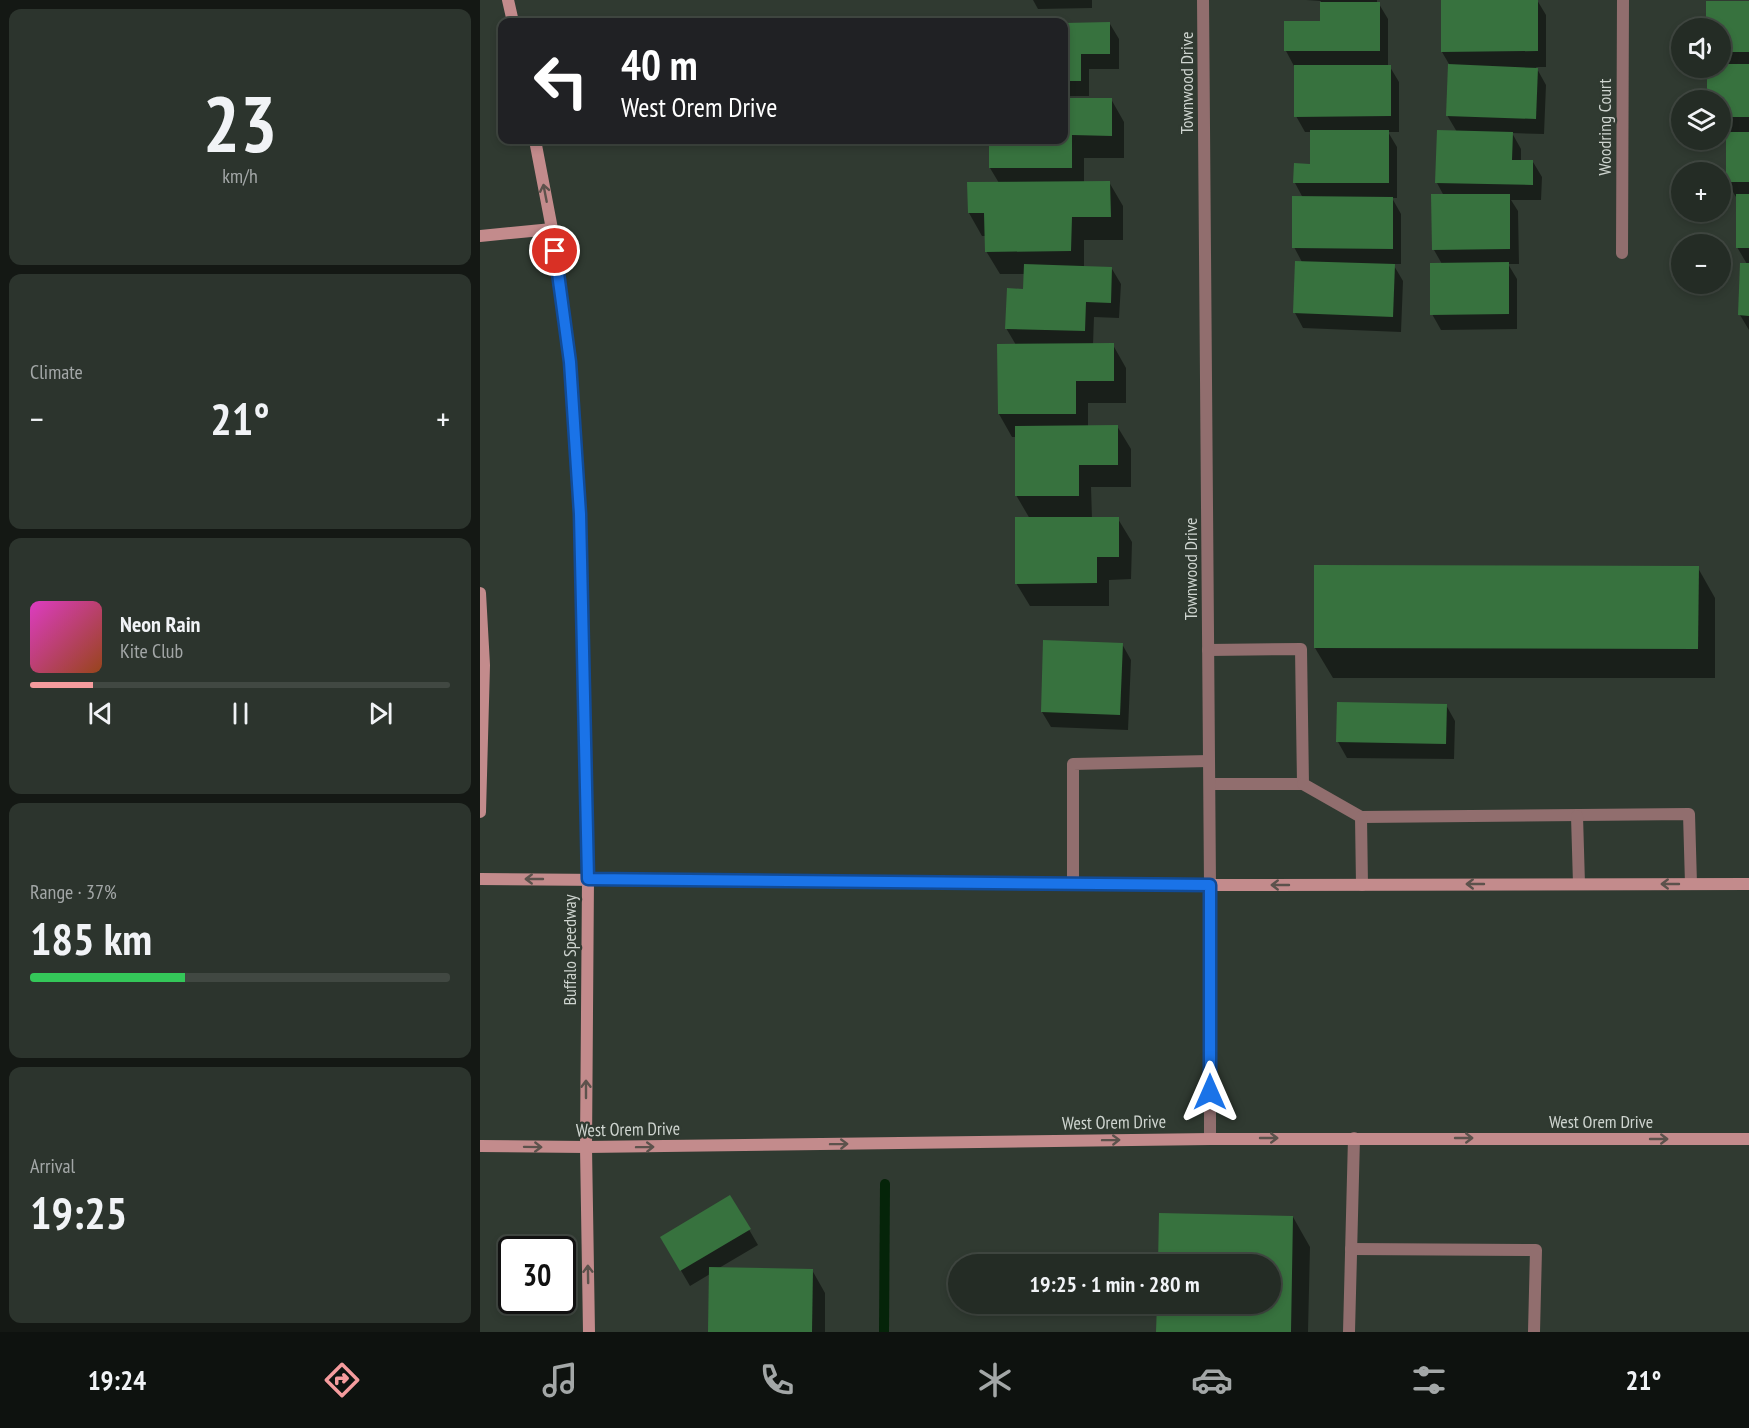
<!DOCTYPE html>
<meta charset="utf-8">
<style>
body{margin:0;font-family:"PT Sans Narrow",sans-serif;background:#2c342d;color:#f1f3f6;height:100vh;display:flex;flex-direction:column;font-size:22px;white-space:nowrap}
*{box-sizing:border-box;margin:0}
p{font-size:20px;color:#a3a7a7}
.icon{flex:none;width:33px;height:33px;fill:none;stroke:currentColor;stroke-width:2;stroke-linecap:round;stroke-linejoin:round}
.map{position:relative;flex:1;overflow:hidden}
.panel{display:flex;flex-direction:column;gap:9px;padding:9px;background:#141814;width:480px}
.panel>*{flex:none}
.hud{position:absolute;left:18px;top:18px;width:570px;height:126px;border-radius:12px;box-shadow:0 3px 9px #0003,0 0 0 2px #414842;background:#202124;color:#fff;overflow:hidden}
.tools{position:absolute;left:1191px;top:18px;display:grid;gap:12px}
.tools a{display:grid;place-items:center;width:60px;height:60px;border-radius:50%;background:#242c25;box-shadow:0 3px 9px #0003,0 0 0 2px #414842;font-size:30px}
.speed{position:absolute;left:18px;top:1236px;display:flex;gap:12px;font-size:30px;font-weight:700;text-align:center}
.speed>*{display:grid;place-content:center;width:78px;height:78px;border-radius:50%;background:#242c25;box-shadow:0 3px 9px #0003,0 0 0 2px #414842;line-height:1}
.speed .limit{border:3px solid #111;border-radius:9px;background:#fff;color:#111}
.pin{position:absolute;display:grid;place-items:center;width:51px;height:51px;color:#fff;margin:-26px;border:3px solid #fff;border-radius:50%;box-shadow:0 2px 6px #0007}
.me{position:absolute;width:66px;margin:-33px;rotate:0deg;stroke-linejoin:round;filter:drop-shadow(0 0 4px #0008)}
.turn{display:flex;align-items:center;gap:21px;height:126px;padding:0 24px;font-size:27px}
.turn .icon{width:78px;height:78px;stroke-width:2.5}
.turn b{display:block;font-size:42px;line-height:51px}
.big{font-size:45px;font-weight:800;line-height:1.1}
.panel .card{flex:1;display:flex;flex-direction:column;justify-content:center;gap:9px;min-width:0;padding:0 21px;border-radius:12px;background:#2c342d}
.panel .dial{align-items:center;gap:0}
.dial b{font-size:78px;line-height:1}
.song{display:flex;align-items:center;gap:18px}
.cover{width:72px;height:72px;border-radius:9px;background:linear-gradient(135deg,hsl(310 70% 55%),hsl(20 70% 35%))}
.played{height:6px;border-radius:3px;background:linear-gradient(90deg,#f59b9d 15%,#414842 15%)}
.keys{display:flex;justify-content:space-around;direction:ltr}
.heat{display:flex;justify-content:space-between;align-items:center;font-size:33px;direction:ltr}
.charge{height:9px;border-radius:4px;background:linear-gradient(90deg,#34c759 37%,#414842 0)}
.trip{position:absolute;left:468px;top:1254px;width:333px;height:60px;border-radius:30px;background:#242c25;box-shadow:0 3px 9px #0003,0 0 0 2px #414842;font-weight:800;line-height:60px;text-align:center}
.tabs{display:flex;height:96px;justify-content:space-around;align-items:center;background:#0e120f;color:#a3a7a7}
.tabs .icon{width:42px;height:42px}
.tabs .current{color:#f59b9d}
.tabs b{font-size:27px;color:#f1f3f6}
main{display:flex;flex:1;min-height:0}
.map>svg:first-child{display:block}
</style>
<main>
<section class="panel">
<div class="card dial"><b>23</b><p>km/h</p></div>
<div class="card"><p>Climate</p>
<div class="heat"><a>−</a><b class="big">21°</b><a>+</a></div>
</div>
<div class="card">
<div class="song"><i class="cover"></i><div><b>Neon Rain</b><p>Kite Club</p></div></div>
<div class="played"></div>
<div class="keys"><svg class="icon" aria-label="previous" viewBox="0 0 24 24"><path d="M18 5L8 12l10 7zM5 5v14"/></svg><svg class="icon" aria-label="pause" viewBox="0 0 24 24"><path d="M8 5v14M16 5v14"/></svg><svg class="icon" aria-label="next" viewBox="0 0 24 24"><path d="M6 5l10 7-10 7zM19 5v14"/></svg></div>
</div>
<div class="card"><p>Range · 37%</p><b class="big">185 km</b><div class="charge"></div></div>
<div class="card"><p>Arrival</p><b class="big">19:25</b></div>
</section>
<div class="map">
<svg width="1269" height="1332" viewBox="0 0 1269 1332">
<rect width="100%" height="100%" fill="#303a31"/>
<g fill="#0007">
<polygon points="553,0 612,0 612,8 558,9"/>
<polygon points="826,0 897,0 897,4 899,4 908,19 908,67 910,67 919,82 919,132 908,132 917,147 917,198 912,198 921,214 921,264 913,264 923,281 921,332 823,328 815,313 822,262 814,247 823,198 815,183 832,165 832,132 825,132 816,116 814,66 806,51 842,22 841,1"/>
<polygon points="962,0 1057,0 1066,15 1066,67 1056,67 1066,85 1064,134 1032,133 1041,149 1041,162 1053,162 1062,177 1061,200 1031,200 1038,211 1039,264 1028,264 1037,279 1037,329 961,330 952,314 962,264 954,250 964,196 957,183 977,132 967,115 969,64 962,52"/>
<polygon points="1269,2 1269,330 1260,315 1267,264 1257,247 1256,197 1247,182 1248,132 1240,132 1240,100 1229,100 1229,68 1240,68 1240,28 1227,28 1227,3"/>
<polygon points="584,24 630,24 639,39 639,69 609,69 609,96 584,96"/>
<polygon points="631,99 644,122 644,158 604,158 604,183 629,182 643,206 643,240 604,240 604,268 632,269 641,284 639,318 614,317 613,345 633,345 646,368 646,403 608,403 608,426 637,426 651,449 651,487 611,487 612,519 638,519 652,542 651,579 629,580 629,606 550,606 536,583 550,519 536,495 536,437 532,437 519,414 536,345 526,328 545,291 545,274 520,274 506,251 506,236 502,236 489,213 519,183 510,168 510,140 584,140 584,100"/>
<polygon points="1218,568 1235,598 1235,678 853,678 835,648"/>
<polygon points="642,644 651,660 648,730 571,727 562,712"/>
<polygon points="966,705 975,721 974,759 867,758 858,742"/>
<polygon points="250,1197 278,1245 239,1268 332,1270 345,1293 345,1332 229,1332 230,1274 210,1286 182,1238"/>
<polygon points="680,1215 813,1217 830,1247 828,1332 678,1332 678,1304 790,1304 790,1264 679,1264"/>
</g>
<g fill="none" stroke-linecap="round" stroke-linejoin="round">
<polyline stroke="#052409" stroke-width="10" points="404,1332 405,1184"/>
</g>
<g fill="#37723e">
<polygon points="961,0 1058,0 1058,51 961,52"/>
<polygon points="1226,1 1269,1 1269,52 1240,52 1240,28 1226,28"/>
<polygon points="840,2 900,2 900,51 804,51 804,21 840,21"/>
<polygon points="630,22 630,54 601,54 601,81 584,81 584,23"/>
<polygon points="968,64 1058,68 1056,119 966,116"/>
<polygon points="1240,64 1269,64 1269,117 1240,117 1240,100 1227,100 1227,68 1240,68"/>
<polygon points="814,65 911,65 911,116 814,117"/>
<polygon points="584,98 632,98 632,136 592,135 592,168 509,168 509,140 584,140"/>
<polygon points="830,130 909,130 909,183 813,183 814,163 830,164"/>
<polygon points="957,130 1033,132 1032,160 1053,160 1053,185 955,183"/>
<rect x="1246" y="132" width="23" height="50"/>
<polygon points="630,181 631,217 592,217 591,251 505,252 504,213 488,213 487,182"/>
<polygon points="951,194 1030,194 1030,249 952,250"/>
<rect x="1256" y="194" width="13" height="54"/>
<polygon points="812,196 913,197 913,249 812,248"/>
<polygon points="815,261 915,264 913,317 813,313"/>
<polygon points="1029,262 1029,314 950,315 950,263"/>
<polygon points="1260,263 1269,263 1269,316 1258,315"/>
<polygon points="544,264 632,267 631,303 606,302 605,331 525,329 527,288 543,289"/>
<polygon points="634,343 634,381 596,381 596,414 518,414 517,344"/>
<polygon points="638,425 638,465 599,465 599,496 535,496 535,426"/>
<polygon points="535,517 639,517 639,557 617,557 617,583 535,584"/>
<polygon points="834,565 1219,566 1218,649 834,648"/>
<polygon points="563,640 643,643 640,715 561,712"/>
<polygon points="857,702 967,704 966,744 856,742"/>
<polygon points="250,1195 271,1229 200,1271 180,1237"/>
<polygon points="679,1213 813,1216 811,1332 676,1332 677,1304 790,1304 790,1264 678,1264"/>
<polygon points="229,1267 333,1269 332,1332 228,1332"/>
</g>
<g fill="none" stroke-linecap="round" stroke-linejoin="round">
<g stroke="#916e6e" stroke-width="12">
<polyline points="728,650 821,649 823,784 730,784"/>
<polyline points="823,784 881,817 1209,814 1211,884"/>
<polyline points="1097,816 1099,884"/>
<polyline points="881,817 882,885"/>
<polyline points="593,884 593,764 729,761"/>
<polyline points="871,1249 1056,1250 1054,1332"/>
<polyline points="869,1332 874,1138"/>
</g>
<g stroke="#916e6e" stroke-width="12">
<polyline points="723,0 730,885 730,1139"/>
<polyline points="1142,253 1143,0"/>
</g>
<g stroke="#c38b8c" stroke-width="12">
<polyline points="28,0 33,22"/>
<polyline points="55,140 72,229 90,362 100,514 108,879 106,1147 109,1332"/>
<polyline points="0,236 72,229"/>
<polyline points="0,593 4,665 0,812"/>
<polyline points="0,879 730,885 1269,884"/>
<polyline points="0,1146 106,1147 730,1139 1269,1139"/>
</g>
</g>
<defs><path id="oneway-shaft" d="M-6 0H5M1.5-3L5.5 0L1.5 3" fill="none" stroke-width="1.6" stroke-linecap="round" stroke-linejoin="round" transform="scale(1.5)"/></defs>
<g stroke="#5c524c">
<use href="#oneway-shaft" transform="translate(65 193) rotate(-101)"/>
<use href="#oneway-shaft" transform="translate(54 879) rotate(-180)"/>
<use href="#oneway-shaft" transform="translate(995 884) rotate(180)"/>
<use href="#oneway-shaft" transform="translate(1190 884) rotate(-180)"/>
<use href="#oneway-shaft" transform="translate(800 885) rotate(180)"/>
<use href="#oneway-shaft" transform="translate(106 1089) rotate(-90)"/>
<use href="#oneway-shaft" transform="translate(789 1138)"/>
<use href="#oneway-shaft" transform="translate(984 1138)"/>
<use href="#oneway-shaft" transform="translate(1179 1139)"/>
<use href="#oneway-shaft" transform="translate(631 1140) rotate(-1)"/>
<use href="#oneway-shaft" transform="translate(359 1144) rotate(-1)"/>
<use href="#oneway-shaft" transform="translate(53 1147) rotate(1)"/>
<use href="#oneway-shaft" transform="translate(165 1147) rotate(-1)"/>
<use href="#oneway-shaft" transform="translate(108 1274) rotate(-91)"/>
</g>
<g fill="none" stroke-linecap="round" stroke-linejoin="round">
<defs>
<polyline id="route" points="75,251 90,362 100,514 108,879 730,885 730,1092"/>
</defs>
<use href="#route" stroke="#114b97" stroke-width="15"/>
<use href="#route" stroke="#1a73e8" stroke-width="10"/>
</g>
<g text-anchor="middle" dominant-baseline="central" stroke-width="4.5" stroke-linejoin="round" paint-order="stroke">
<g font-size="18" fill="#ced4cf" stroke="#303a31">
<text transform="translate(706 83) rotate(-90)">Townwood Drive</text>
<text transform="translate(1124 127) rotate(-90)">Woodring Court</text>
<text transform="translate(710 569) rotate(-90)">Townwood Drive</text>
<text transform="translate(89 950) rotate(-90)">Buffalo Speedway</text>
<text x="1121" y="1121">West Orem Drive</text>
<text transform="translate(634 1122) rotate(-1)">West Orem Drive</text>
<text transform="translate(148 1129) rotate(-1)">West Orem Drive</text>
</g>
</g>
</svg>
<div class="tools">
<a><svg class="icon" aria-label="sound" viewBox="0 0 24 24"><path d="M4 9h4l5-4v14l-5-4H4zM17 9q2 3 0 6"/></svg></a>
<a><svg class="icon" aria-label="layers" viewBox="0 0 24 24"><path d="M12 4l9 5-9 5-9-5zM3 14l9 5 9-5"/></svg></a>
<a>+</a>
<a>−</a>
</div>
<div class="speed"><div class="limit">30</div></div>
<div class="pin" style="left:75px;top:251px;background:#d93025"><svg class="icon" aria-label="arrive" viewBox="0 0 24 24"><path d="M6 21V4h12l-3 4 3 4H6"/></svg></div>
<svg class="me" style="left:730px;top:1092px" viewBox="-20 -20 40 40"><path d="M0-17L14 15 0 8-14 15z" fill="#1a73e8" stroke="#fff" stroke-width="4"/></svg>
<div class="trip">19:25 · 1 min · 280 m</div>
<div class="hud">
<div class="turn"><svg class="icon" aria-label="left" viewBox="0 0 24 24"><path d="M17 20v-9H6M10 6l-5 5 5 5"/></svg><div><b>40 m</b>West Orem Drive</div></div>
</div>
</div>
</main>
<nav class="tabs">
<b>19:24</b>
<svg class="icon current" aria-label="directions" viewBox="0 0 24 24"><path d="M12 3l9 9-9 9-9-9zM9 14v-3h6M13 9l2 2-2 2"/></svg>
<svg class="icon" aria-label="music" viewBox="0 0 24 24"><path d="M9 18V5l10-2v13"/><circle cx="6" cy="18" r="3"/><circle cx="16" cy="16" r="3"/></svg>
<svg class="icon" aria-label="phone" viewBox="0 0 24 24"><path d="M5 4h4l2 5-3 2q2 4 5 5l2-3 5 2v4C11 20 4 13 5 4z"/></svg>
<svg class="icon" aria-label="climate" viewBox="0 0 24 24"><path d="M12 3v18M4 7l16 10M4 17L20 7"/></svg>
<svg class="icon" aria-label="car" viewBox="0 0 24 24"><path d="M5 17H2v-5l4-1 3-4h7l3 4 3 1v5h-3M9 17h6M6 11h13"/><circle cx="7" cy="17" r="2"/><circle cx="17" cy="17" r="2"/></svg>
<svg class="icon" aria-label="filters" viewBox="0 0 24 24"><path d="M4 7h16M4 17h16"/><circle cx="9" cy="7" r="2"/><circle cx="15" cy="17" r="2"/></svg>
<b>21°</b>
</nav>
